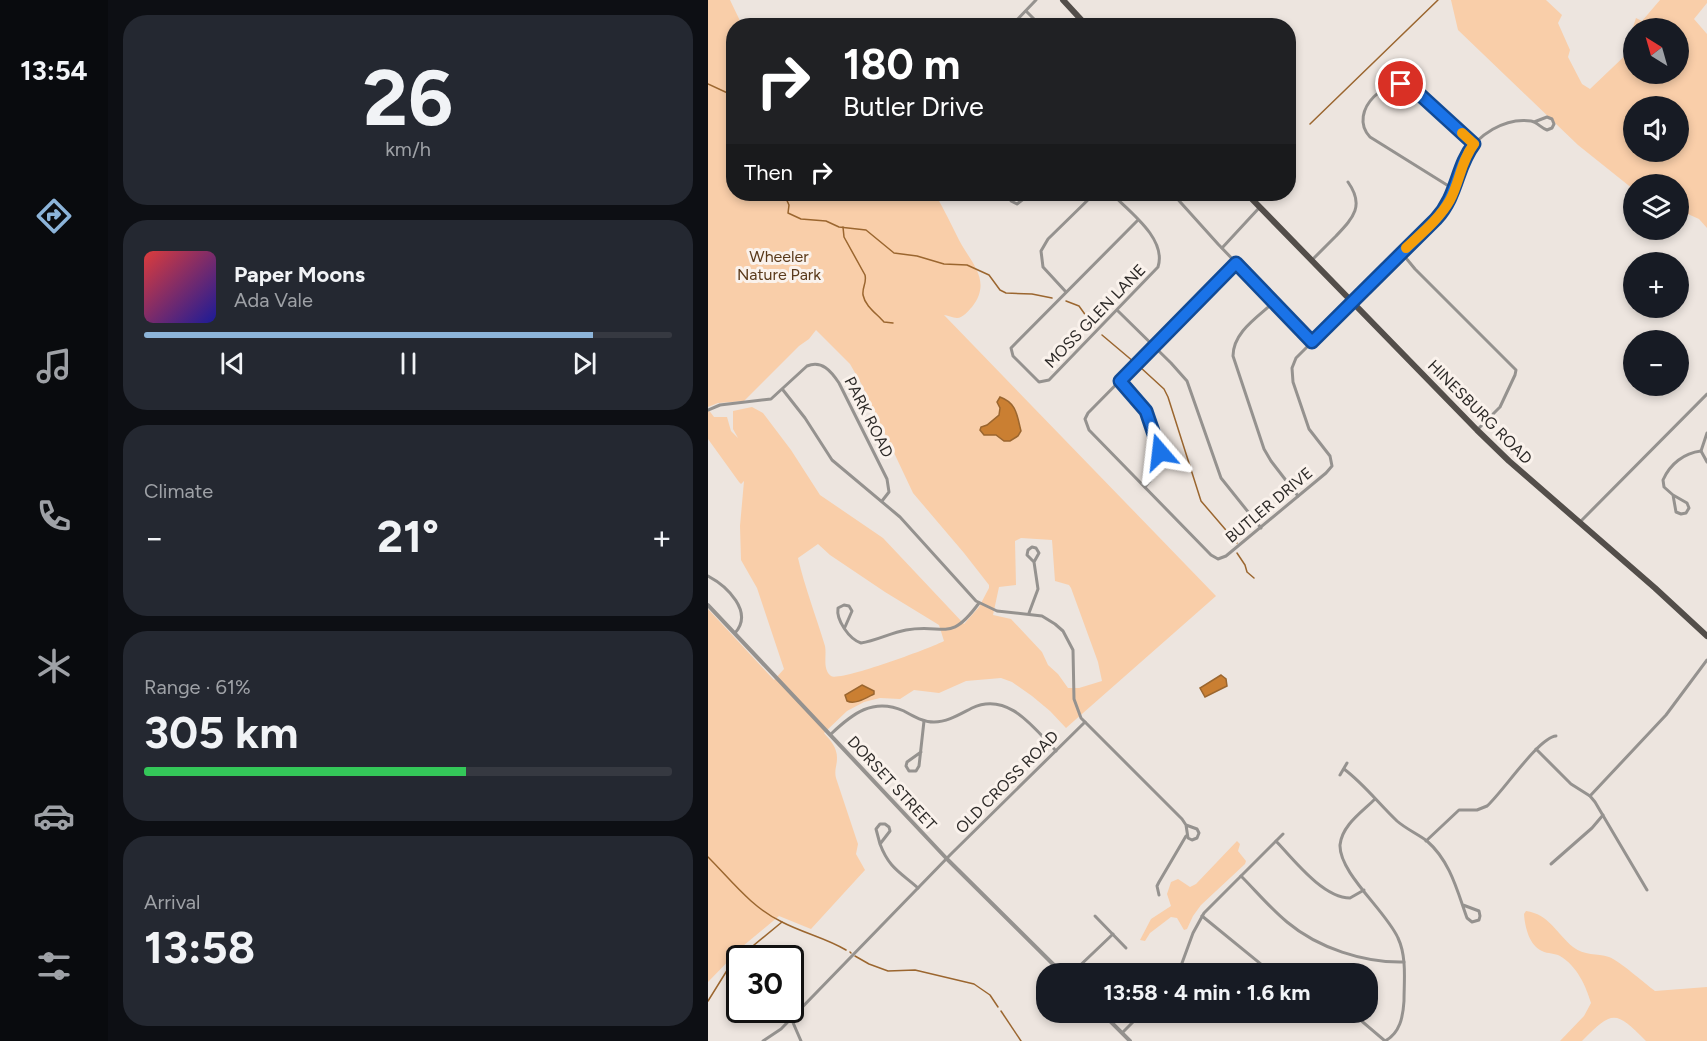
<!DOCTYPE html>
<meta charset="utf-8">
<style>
body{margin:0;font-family:Figtree,sans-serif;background:#242831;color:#f1f3f6;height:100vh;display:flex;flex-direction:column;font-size:22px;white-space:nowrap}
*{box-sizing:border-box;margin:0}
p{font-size:20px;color:#9ea1a6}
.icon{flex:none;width:33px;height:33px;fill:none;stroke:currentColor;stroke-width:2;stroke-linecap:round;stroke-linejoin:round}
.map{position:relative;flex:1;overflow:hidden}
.details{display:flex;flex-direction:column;gap:15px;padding:15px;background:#0d0f14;width:600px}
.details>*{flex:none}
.guide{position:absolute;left:18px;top:18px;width:570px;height:183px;border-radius:24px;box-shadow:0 3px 9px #0003;background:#202124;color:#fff;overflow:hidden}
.needle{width:39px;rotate:323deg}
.tools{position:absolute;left:915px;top:18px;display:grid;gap:12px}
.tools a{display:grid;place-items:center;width:66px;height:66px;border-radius:50%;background:#171b24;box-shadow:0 3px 9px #0003;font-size:30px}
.speed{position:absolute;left:18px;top:945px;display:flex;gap:12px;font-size:30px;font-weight:700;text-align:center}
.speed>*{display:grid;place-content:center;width:78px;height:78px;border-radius:50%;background:#171b24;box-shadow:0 3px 9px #0003;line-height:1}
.speed .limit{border:3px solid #111;border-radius:9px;background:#fff;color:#111}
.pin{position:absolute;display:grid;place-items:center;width:51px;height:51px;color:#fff;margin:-26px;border:3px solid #fff;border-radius:50%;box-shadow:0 2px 6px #0007}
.me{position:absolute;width:66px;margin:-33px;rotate:343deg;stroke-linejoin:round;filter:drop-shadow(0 0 4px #0008)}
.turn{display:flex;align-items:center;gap:21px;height:126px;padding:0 18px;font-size:27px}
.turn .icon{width:78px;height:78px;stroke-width:2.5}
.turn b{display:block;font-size:42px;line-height:51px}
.then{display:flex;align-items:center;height:57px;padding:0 18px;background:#0003;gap:12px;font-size:22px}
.big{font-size:45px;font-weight:700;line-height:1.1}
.details .card{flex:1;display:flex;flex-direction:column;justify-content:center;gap:9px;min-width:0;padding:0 21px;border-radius:24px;background:#242831}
.details .dial{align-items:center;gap:0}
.dial b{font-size:78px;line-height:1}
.song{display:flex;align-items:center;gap:18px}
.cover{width:72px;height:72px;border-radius:9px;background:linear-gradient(135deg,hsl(0 70% 55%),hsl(240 70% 35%))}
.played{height:6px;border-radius:3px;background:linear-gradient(90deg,#8cb4d9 85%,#363941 85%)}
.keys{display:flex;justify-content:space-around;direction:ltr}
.heat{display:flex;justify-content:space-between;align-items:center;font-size:33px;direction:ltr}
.charge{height:9px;border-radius:4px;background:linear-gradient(90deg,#34c759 61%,#363941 0)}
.trip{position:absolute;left:328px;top:963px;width:342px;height:60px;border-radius:24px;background:#171b24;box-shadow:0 3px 9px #0003;font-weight:700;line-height:60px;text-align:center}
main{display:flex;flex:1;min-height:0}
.tabs{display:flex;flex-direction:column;width:108px;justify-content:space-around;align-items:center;background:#090b0e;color:#9ea1a6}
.tabs .icon{width:42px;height:42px}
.tabs .selected{color:#8cb4d9}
.tabs b{font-size:27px;color:#f1f3f6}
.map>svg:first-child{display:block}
</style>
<main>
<nav class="tabs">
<b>13:54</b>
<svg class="icon selected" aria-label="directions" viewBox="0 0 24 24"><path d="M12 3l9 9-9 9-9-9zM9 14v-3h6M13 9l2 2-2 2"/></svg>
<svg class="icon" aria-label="music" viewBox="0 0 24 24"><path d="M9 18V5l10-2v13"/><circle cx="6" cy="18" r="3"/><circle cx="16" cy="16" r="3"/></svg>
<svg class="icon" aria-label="phone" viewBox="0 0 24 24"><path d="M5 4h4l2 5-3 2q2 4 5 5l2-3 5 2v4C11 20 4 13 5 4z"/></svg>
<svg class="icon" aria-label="climate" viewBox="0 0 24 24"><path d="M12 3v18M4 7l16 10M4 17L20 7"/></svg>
<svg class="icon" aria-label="car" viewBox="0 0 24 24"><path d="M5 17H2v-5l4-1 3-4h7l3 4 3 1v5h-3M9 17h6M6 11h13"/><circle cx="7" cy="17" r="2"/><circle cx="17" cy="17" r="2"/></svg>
<svg class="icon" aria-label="filters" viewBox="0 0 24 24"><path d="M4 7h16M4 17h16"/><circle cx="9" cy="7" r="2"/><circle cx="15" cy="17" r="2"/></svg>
</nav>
<section class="details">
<div class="card dial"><b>26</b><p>km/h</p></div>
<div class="card">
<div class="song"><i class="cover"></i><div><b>Paper Moons</b><p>Ada Vale</p></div></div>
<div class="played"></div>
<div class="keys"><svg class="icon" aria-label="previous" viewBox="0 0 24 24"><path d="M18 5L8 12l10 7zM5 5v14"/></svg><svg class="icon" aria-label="pause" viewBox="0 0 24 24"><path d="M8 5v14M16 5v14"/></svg><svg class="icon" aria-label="next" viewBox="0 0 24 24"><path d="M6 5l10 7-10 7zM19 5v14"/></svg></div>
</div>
<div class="card"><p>Climate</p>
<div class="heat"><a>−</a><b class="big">21°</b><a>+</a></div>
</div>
<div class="card"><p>Range · 61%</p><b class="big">305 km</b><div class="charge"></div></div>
<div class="card"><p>Arrival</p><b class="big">13:58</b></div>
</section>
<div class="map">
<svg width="999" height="1041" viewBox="0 0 999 1041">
<rect width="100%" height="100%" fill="#ede5df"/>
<g fill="#f9cea9" fill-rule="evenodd">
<path d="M 0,0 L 22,0 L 34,25 L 26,26 L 26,194 L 227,194 C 236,209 243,224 251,240 C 262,262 285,280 264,307 C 260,311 255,318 249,318 C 245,318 239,315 236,315 L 508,596 L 358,728 L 342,711 L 324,696 L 304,682 L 293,678 L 258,681 L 231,693 L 206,690 L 192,699 L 172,698 L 156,702 L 139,711 L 116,733 C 122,740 129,747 129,758 C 129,766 126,770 128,778 L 150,844 L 148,854 L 157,870 L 103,929 L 71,916 L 35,946 L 0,982 L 0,609 L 66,680 L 76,669 L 49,588 L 33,560 L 32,526 L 36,481 L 33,484 L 31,482 L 0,439 L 0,409 L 6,417 L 19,417 L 23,431 L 30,438 L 25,429 L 25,411 L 44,407 L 55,413 L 83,450 L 112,495 L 175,538 L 256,624 L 271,607 L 281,588 L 281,585 L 256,553 L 205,493 L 154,385 L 142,364 L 108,330 L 101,339 L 91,346 L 36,401 L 10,403 L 0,407 ZM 313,538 L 344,540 L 347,581 L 361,585 L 363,588 L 390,662 L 394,681 L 371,688 L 360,688 L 350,674 L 340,665 L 334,652 L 303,619 L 285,615 L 291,587 L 308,585 L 307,541 ZM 110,544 L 122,555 L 177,592 L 231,625 L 236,641 C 223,648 131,682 123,676 C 114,669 119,655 117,646 C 108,616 97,588 90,558 Z"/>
<path d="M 743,0 L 838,0 L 854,15 L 850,23 L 862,50 L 860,57 L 874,84 L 882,89 L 925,48 L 926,74 L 970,74 L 970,28 L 926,28 L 925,32 L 924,30 L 928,18 L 934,21 L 952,0 L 999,0 L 999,3 L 986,19 L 999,34 L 999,228 L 991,219 L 971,210 L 970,184 L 926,184 L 925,189 L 870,145 L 750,30 ZM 926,106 L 970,106 L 970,152 L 926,152 Z"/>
<polygon points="529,841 532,844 530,851 538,861 537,864 493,905 485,916 479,929 476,930 469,918 463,917 442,933 437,941 432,940 443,919 463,906 459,894 463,882 470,879 482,887 488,884"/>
<path d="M 818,911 C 841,914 849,934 865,947 C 876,956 889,953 901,957 C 913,962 936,983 947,991 L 999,987 L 999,1041 L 938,1041 C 907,1010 905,1010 874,1041 L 852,1041 L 876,1016 L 883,1003 C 878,986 869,966 852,956 C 847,953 840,954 834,951 C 821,945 817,927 816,914 Z"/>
</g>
<g fill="#ca7f32" stroke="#9b662f" stroke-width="1.5">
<path d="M 292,397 C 309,403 309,416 313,431 L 310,436 L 302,441 L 296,441 L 288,435 L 276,435 L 272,430 L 273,427 L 279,425 L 291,415 L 292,408 L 289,402 Z"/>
<polygon points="513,675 518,679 519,686 497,697 492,688"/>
<path d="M 154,685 L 166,691 L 166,694 C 158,698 147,705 139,701 L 137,695 Z"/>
</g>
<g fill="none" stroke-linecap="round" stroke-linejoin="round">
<g stroke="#9b662f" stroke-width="1.5">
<polyline points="0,84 26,96"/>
<polyline points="602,124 730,0"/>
<polyline points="76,194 81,205 80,213 93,219 118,221 131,227 158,230 186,253 209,256 236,264 259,265 281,275 292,290 298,293 324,294 344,298"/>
<path d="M 135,227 L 136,237 L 157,275 C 159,283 154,287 155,295 C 157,306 169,314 176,322 L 185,323"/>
<polyline points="358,301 371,306 386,327"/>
<polyline points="394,335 426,362"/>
<polyline points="432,367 456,389 460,397 493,501 529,543"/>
<polyline points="529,553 537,565 539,572 546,578"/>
<path d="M 0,857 C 23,880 44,908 74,922 C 95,933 118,938 138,950"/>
<polyline points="142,952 143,953"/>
<polyline points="147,956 161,964 180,971 207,970 266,984 282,995 290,1007"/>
<polyline points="0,1001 23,964 74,922"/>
<polyline points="293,1011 313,1041"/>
</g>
<g stroke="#95928f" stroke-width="3">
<polyline points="318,11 333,26"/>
<polyline points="303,26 328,0"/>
<path d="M 747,190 L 662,137 C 638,112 681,70 708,91 L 766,144"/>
<polyline points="303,194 303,201 309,204 322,194"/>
<path d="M 404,194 C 422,212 459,239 450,267 L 341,380 L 331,382 L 305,356 L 303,348 L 430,220"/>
<polyline points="465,194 510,244 604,342"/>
<polyline points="514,248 551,208"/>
<polyline points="693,252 707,269 808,370 807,375 792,407 770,429"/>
<path d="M 604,260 C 612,252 620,244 628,236 C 645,218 657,206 640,182"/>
<path d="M 528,263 L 380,413 L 377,419 L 381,430 L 503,555 L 510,559 L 518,556 L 618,473 L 624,466 L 622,456 L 601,429 L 585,382 L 584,368 L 588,358 L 734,212 C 748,193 747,176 757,157 C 769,135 797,117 823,121 C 829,122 833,128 839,130 L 844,128 L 846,124 L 844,119 L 839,117 L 826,122"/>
<polyline points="358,292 335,267 333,251 340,239 386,194"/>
<path d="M 566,302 C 550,317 525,332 525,356 L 556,449 L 563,461 L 590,496"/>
<polyline points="410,311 463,363 479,381 513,478 553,528"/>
<path d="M 412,381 C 438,409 470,452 437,487"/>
<polyline points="75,390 97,418 124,460 192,517 268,601 289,611 334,616 347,624 355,631 365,650 366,699 373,718 474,819 478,825 480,838 484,840 489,838 491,833 489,829 478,825"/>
<path d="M 0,410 L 12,405 L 63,399 L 99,366 C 114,360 123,371 131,383 L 179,479 L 181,492 L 174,501"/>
<polyline points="999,433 993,451 999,462"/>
<path d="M 965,495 L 979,503 L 981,508 L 978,513 L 973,514 L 968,512 L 965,495 L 956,487 L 955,480 C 962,464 976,453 993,451"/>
<polyline points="873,521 999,394"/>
<path d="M 0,576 C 19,586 46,612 27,633"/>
<polyline points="321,613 330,589 326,562 331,553 328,548 324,547 320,550 319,555 326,562"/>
<path d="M 137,627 L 144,611 L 141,606 L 136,605 L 130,608 C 128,620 141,639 153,643 C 168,641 182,633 198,630 C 237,623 241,644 271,603"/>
<path d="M 123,734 C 144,714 165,697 196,711 C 205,716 215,722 226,722 C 240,722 252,714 264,708 C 300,691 326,728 348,751"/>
<polyline points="828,749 863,784 882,796 887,802 939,890"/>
<polyline points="213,752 199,762 198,766 201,771 208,771 211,766 216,721"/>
<path d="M 636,769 C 656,784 671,804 689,821 C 698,829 710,834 719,841 C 742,861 749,890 759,918 L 764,922 L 771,920 L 772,916 L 771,911 L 755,905"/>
<polyline points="632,775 639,763"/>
<polyline points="882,796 958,715 999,660"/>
<path d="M 667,799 C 654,812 634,825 632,845 C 631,873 678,911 690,938 C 699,957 696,981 696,1001 C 695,1017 692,1033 677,1041"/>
<path d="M 568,841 C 585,859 615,898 642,898 L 656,890"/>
<path d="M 718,841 L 751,810 L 769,810 L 779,806 C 794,793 831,737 848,736"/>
<path d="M 172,844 L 168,829 L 172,824 L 177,824 L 181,827 L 182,831 L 172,844 C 181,868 192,872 210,888"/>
<polyline points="843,864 884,828 895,815"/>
<path d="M 533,876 C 548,891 562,908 579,922 C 610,948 656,963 696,962"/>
<polyline points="451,895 449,886 451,882 478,836"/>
<polyline points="387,916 418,948"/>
<polyline points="494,916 565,974"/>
<polyline points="363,974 405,934"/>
<polyline points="470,974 485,933 496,913 575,834"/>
<polyline points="643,1012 677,1041"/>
<polyline points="83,1018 93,1041"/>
<polyline points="414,1033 435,1012"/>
<polyline points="55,1041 73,1029 243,854 377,722"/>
</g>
<g stroke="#95928f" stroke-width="4">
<polyline points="0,605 239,859 355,974"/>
<polyline points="393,1012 422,1041"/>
</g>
<g stroke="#534e4a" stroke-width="6">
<polyline points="355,0 379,26"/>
<polyline points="539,194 769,430 801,461 947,588 999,636"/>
</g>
</g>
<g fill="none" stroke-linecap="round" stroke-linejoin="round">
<defs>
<path id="route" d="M 452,452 L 438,411 L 412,381 L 528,263 L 604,342 L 728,219 C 750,195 748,167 766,144 L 708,91 L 693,84"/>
</defs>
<use href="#route" stroke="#114b97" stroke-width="15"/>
<use href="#route" stroke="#1a73e8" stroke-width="10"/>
<path stroke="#f59e0b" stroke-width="10" d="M 698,248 C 714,233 732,218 742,200 C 752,181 753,161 766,144 L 754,133"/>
</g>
<g text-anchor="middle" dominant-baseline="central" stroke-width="6" stroke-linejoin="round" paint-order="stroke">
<g font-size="16" fill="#5a3a1b" stroke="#faf2ec">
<text x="71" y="256">Wheeler<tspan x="71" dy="18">Nature Park</tspan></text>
</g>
<g font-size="16" fill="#2d2a28" stroke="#faf2ec">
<text transform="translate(387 316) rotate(-46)">MOSS GLEN LANE</text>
<text transform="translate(772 412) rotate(45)">HINESBURG ROAD</text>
<text transform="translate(161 417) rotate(63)">PARK ROAD</text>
<text transform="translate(561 505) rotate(-40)">BUTLER DRIVE</text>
<text transform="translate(299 782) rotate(-45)">OLD CROSS ROAD</text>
<text transform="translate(184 783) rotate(47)">DORSET STREET</text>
</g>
</g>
</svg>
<div class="tools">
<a><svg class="needle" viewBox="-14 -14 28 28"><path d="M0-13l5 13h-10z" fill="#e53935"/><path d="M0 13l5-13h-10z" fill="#9ea1a6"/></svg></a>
<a><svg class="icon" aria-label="sound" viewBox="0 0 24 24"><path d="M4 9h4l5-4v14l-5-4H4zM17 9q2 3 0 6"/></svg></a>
<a><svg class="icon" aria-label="layers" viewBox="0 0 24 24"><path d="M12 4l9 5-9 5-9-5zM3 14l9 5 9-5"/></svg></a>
<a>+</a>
<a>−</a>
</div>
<div class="speed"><div class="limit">30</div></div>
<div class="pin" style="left:693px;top:84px;background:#d93025"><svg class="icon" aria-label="arrive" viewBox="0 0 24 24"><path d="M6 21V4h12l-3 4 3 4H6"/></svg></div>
<svg class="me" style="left:452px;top:452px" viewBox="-20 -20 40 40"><path d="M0-17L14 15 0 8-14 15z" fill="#1a73e8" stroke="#fff" stroke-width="4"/></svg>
<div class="trip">13:58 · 4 min · 1.6 km</div>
<div class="guide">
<div class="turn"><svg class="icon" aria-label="right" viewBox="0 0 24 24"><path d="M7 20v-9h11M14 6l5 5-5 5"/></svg><div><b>180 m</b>Butler Drive</div></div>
<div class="then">Then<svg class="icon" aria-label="right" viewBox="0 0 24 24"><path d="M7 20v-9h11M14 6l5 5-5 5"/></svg></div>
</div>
</div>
</main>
